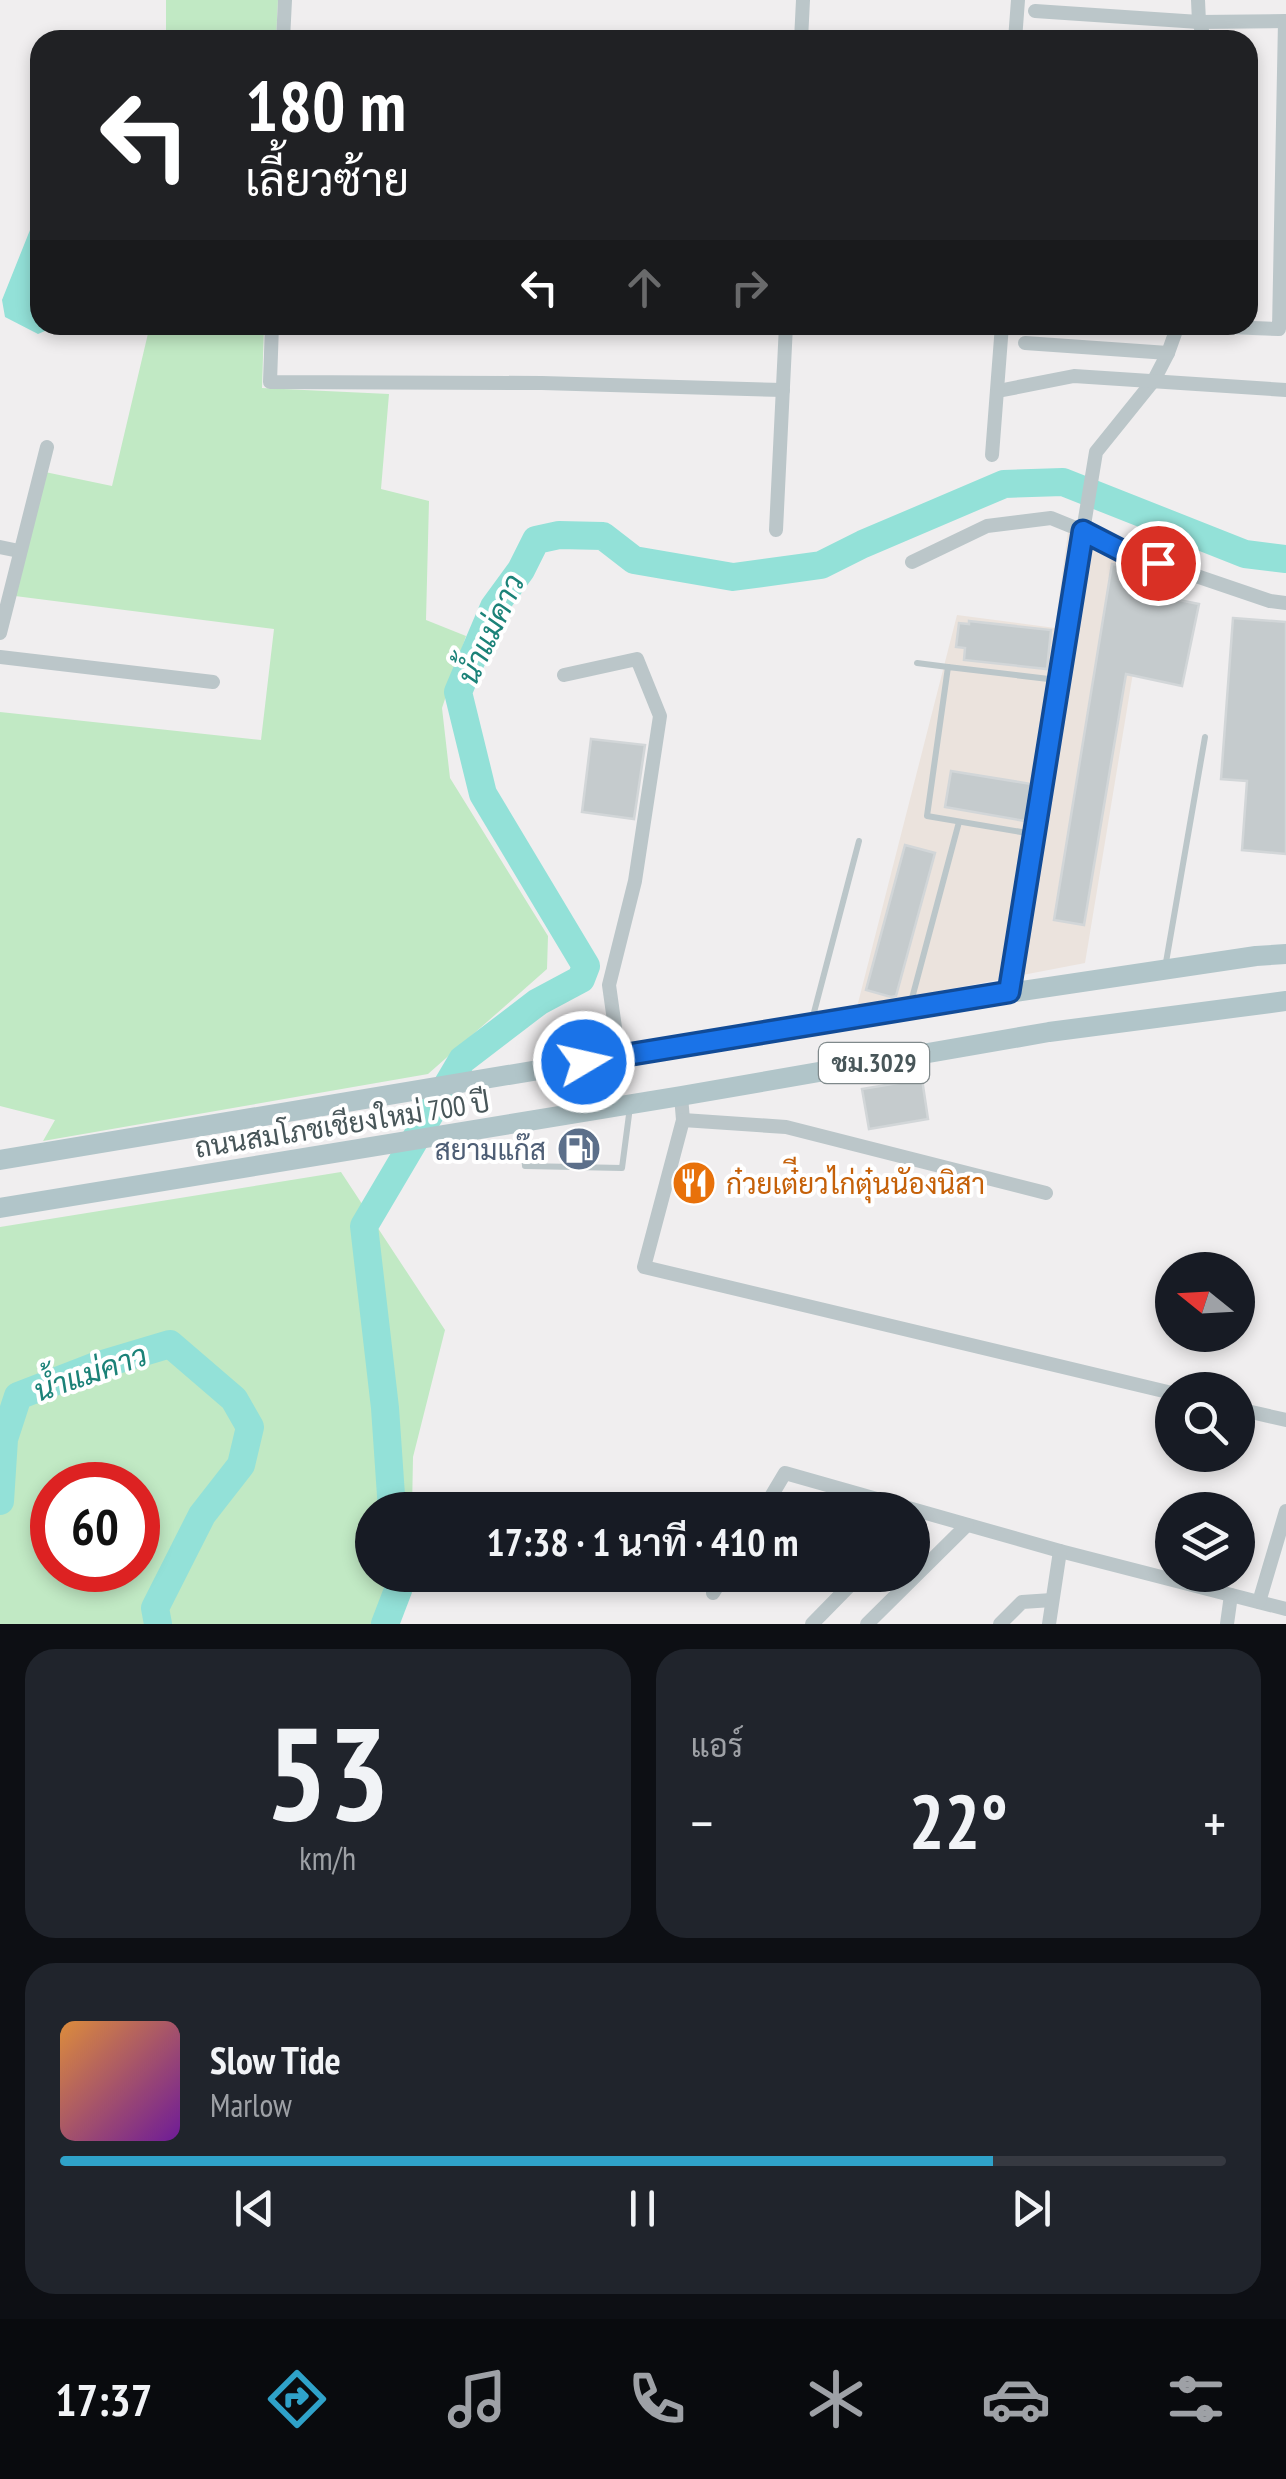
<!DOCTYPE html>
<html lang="th">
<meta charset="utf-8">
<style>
body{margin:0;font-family:"PT Sans Narrow",Sarabun,sans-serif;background:#20242c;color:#f1f3f6;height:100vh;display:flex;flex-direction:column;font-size:38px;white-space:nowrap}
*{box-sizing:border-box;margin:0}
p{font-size:32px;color:#9ea1a6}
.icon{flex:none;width:55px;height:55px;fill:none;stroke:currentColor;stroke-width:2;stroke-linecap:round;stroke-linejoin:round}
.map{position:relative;height:1624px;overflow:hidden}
.details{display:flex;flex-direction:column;gap:25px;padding:25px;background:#0d0f14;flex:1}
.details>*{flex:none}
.banner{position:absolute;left:30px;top:30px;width:1228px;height:305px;border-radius:30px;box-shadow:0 5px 15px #0003;background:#202124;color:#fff;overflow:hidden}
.needle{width:65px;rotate:288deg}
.fabs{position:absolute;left:1155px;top:1252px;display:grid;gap:20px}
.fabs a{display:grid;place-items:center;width:100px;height:100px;border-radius:50%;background:#171b24;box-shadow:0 5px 15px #0003;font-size:50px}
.speed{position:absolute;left:30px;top:1462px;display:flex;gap:20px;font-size:50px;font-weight:700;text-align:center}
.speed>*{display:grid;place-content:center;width:130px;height:130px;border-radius:50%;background:#171b24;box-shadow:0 5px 15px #0003;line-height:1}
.speed .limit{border:15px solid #d22;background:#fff;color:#111}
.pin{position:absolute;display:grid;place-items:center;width:85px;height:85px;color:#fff;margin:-42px;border:5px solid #fff;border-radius:50%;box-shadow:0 2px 10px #0007}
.me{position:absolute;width:110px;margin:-55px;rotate:81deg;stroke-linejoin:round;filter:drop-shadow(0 0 8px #0008)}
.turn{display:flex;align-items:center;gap:35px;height:210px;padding:0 50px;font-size:45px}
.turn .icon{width:130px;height:130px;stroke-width:2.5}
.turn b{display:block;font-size:70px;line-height:85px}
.lanes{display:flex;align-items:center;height:95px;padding:0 50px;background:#0003;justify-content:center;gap:50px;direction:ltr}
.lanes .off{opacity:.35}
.big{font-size:75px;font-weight:600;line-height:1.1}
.details .tile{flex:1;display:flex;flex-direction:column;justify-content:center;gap:15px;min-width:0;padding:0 35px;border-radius:30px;background:#20242c}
.details .dial{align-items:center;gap:0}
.dial b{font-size:130px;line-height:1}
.song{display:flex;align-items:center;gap:30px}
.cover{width:120px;height:120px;border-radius:15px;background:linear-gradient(135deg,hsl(30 70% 55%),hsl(280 70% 35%))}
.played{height:10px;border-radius:5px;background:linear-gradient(90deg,#2fa2c9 80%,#363941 80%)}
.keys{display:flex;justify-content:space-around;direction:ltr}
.heat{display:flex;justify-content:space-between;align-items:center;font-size:55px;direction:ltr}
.details .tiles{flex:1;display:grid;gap:25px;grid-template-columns:1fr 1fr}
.tile:last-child{grid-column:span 2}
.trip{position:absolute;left:355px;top:1492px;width:575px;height:100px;border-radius:50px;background:#171b24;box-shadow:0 5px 15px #0003;font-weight:600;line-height:100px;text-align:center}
.tabs{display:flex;height:160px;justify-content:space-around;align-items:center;background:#090b0e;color:#9ea1a6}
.tabs .icon{width:70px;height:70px}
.tabs .on{color:#2fa2c9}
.tabs b{font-size:45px;color:#f1f3f6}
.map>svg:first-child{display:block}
</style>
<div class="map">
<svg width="1286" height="1624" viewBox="0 0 1286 1624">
<rect width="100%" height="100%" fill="#f0eeef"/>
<polygon fill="#ebe3dd" points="1068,532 1150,570 1085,963 857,1007 957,615 1055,628"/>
<g fill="#c1e9c4" fill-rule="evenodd">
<polygon points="166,0 278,0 276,40 166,40"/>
<polygon points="150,325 264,325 262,388 389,394 381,489 429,501 426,620 466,636 442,708 450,778 548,936 547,969 428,1074 43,1141 55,1120 0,1106 0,712 261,740 274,629 15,596 45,472 112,486"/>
<path d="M 341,1172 L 445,1330 L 413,1457 L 412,1510 L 372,1510 L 372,1575 L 414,1575 L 415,1586 L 397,1624 L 0,1624 L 0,1227 ZM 52,1485 L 138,1485 L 138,1570 L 52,1570 Z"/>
</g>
<polygon fill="#93e1d8" points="38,210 40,210 40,325 47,325 45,331 38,334 5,317 2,300"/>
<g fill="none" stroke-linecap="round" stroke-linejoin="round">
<g stroke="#93e1d8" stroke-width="28">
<polyline points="0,1501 4,1439 18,1396 93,1367 170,1344 234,1399 250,1427 241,1465 202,1515 155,1608 158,1624"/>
<polyline points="392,1510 385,1408 364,1226 462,1060 538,1002 581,979 586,966 483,794 458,692 494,607 521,570 536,540 559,535 603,536 634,560 733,577 821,565 863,544 1004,484 1063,482 1245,554 1286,559"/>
<polyline points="385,1624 398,1590 397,1575"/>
</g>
</g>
<g fill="#c5cbcd" stroke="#d2d6d8" stroke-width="2.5">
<polygon points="1112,564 1143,569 1139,592 1199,604 1182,686 1126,674 1084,925 1054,920"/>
<polygon points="1233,618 1286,622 1286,854 1242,850 1247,781 1221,779"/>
<polygon points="969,621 1051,630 1047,669 964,660 965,648 956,647 959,623 969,624"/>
<polygon points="591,739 645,745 634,819 582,812"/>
<polygon points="951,771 1031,784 1025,821 945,807"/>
<polygon points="905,845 935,853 896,996 891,997 866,990"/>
<polygon points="922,1079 928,1119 869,1129 862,1089"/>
<polygon points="686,1170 707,1177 701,1199 679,1192"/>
</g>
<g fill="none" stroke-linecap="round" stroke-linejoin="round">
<g stroke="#bbc6c9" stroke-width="6">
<polyline points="917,663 948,667"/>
<polyline points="1033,834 927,816 948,667 1057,680"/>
<polyline points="1165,968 1205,737"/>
<polyline points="911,1002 959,822"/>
<polyline points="812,1020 859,841"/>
<polyline points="522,1123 525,1166 622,1168 630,1107"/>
</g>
<g stroke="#bbc6c9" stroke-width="14">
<polyline points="1198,0 1199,22 1205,40"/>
<polyline points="1035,11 1199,22 1286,21"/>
<polyline points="283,40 285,0"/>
<polyline points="801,40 803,0"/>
<polyline points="1015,40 1018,0"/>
<polyline points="272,325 270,382 542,383 783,390"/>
<polyline points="1178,325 1168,353 1154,380 1096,452 1083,531 1120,550 1270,601 1286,603"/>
<polyline points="1227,327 1279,329 1285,21"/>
<polyline points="1025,343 1168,353"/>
<polyline points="998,391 1074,376 1286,390"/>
<polyline points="992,455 1002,325"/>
<polyline points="776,530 786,325"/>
<polyline points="0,547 19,551"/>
<polyline points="912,562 987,526 1051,518 1083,531 1009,992"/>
<polyline points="0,633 47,447"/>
<polyline points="0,657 213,682"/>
<polyline points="564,675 637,659 660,716 635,881 609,985 619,1056"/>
<polyline points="681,1096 683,1120 644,1267 1172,1393"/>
<polyline points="683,1120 786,1127 1046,1193"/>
<polyline points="1238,1409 1286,1420"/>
<polyline points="763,1510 785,1473 1060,1551 1286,1609"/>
<polyline points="713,1593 724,1575"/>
<polyline points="1259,1602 1286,1511"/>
<polyline points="812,1624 860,1575"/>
<polyline points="867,1624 967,1525"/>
<polyline points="1000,1624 1022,1602 1052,1600"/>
<polyline points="1049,1624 1060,1551"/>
<polyline points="1227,1624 1231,1595"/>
</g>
<g stroke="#b1c5c9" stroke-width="20">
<polyline points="0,1160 909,1008 1256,956 1286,954"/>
<polyline points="0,1208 681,1096 1049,1032 1286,1001"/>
</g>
</g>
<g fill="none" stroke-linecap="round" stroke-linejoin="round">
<defs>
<polyline id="route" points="584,1062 1009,992 1083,531 1120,550 1158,563"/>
</defs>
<use href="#route" stroke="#114b97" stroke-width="25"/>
<use href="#route" stroke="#1a73e8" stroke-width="18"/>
</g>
<defs>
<symbol id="fuel-disc" viewBox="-11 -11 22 22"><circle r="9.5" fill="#5c6f8a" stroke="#fff"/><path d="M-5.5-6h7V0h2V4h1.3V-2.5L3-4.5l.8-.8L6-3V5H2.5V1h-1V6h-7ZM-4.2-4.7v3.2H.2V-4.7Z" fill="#fff"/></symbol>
<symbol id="restaurant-disc" viewBox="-11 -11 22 22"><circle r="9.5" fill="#e8710a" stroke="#fff"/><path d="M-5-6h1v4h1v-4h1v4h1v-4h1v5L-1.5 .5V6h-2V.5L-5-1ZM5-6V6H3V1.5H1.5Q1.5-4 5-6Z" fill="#fff"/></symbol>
</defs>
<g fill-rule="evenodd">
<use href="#fuel-disc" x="554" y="1124" width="50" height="50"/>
<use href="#restaurant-disc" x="669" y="1158" width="50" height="50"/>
</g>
<g text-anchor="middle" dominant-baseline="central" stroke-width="8" stroke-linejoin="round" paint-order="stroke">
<rect fill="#fff" stroke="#7f898b" stroke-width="2.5" x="819" y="1043" width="110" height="40" rx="8"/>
<g font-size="25" font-weight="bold" fill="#485659">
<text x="874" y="1063">ชม.3029</text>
</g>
<g font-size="28" fill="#485659" stroke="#fff">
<text transform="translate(342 1124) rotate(-9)">ถนนสมโภชเชียงใหม่ 700 ปี</text>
</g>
<g font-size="28" fill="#4e5e75" stroke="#fff" text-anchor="end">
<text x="546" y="1149">สยามแก๊ส</text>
</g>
<g font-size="28" fill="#c56008" stroke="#fff" text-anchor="start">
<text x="726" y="1183">ก๋วยเต๋ียวไก่ตุ๋นนัองนิสา</text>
</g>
<g font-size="30" font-style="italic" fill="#1b8278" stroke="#fff">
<text transform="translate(490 629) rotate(-65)">น้ำแม่คาว</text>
<text transform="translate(90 1372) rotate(-19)">น้ำแม่คาว</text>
</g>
</g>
</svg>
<div class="fabs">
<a><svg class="needle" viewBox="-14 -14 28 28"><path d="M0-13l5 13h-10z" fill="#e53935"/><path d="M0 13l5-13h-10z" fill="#9ea1a6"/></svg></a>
<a><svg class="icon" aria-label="search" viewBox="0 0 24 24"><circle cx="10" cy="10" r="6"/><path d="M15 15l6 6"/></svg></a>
<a><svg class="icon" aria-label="layers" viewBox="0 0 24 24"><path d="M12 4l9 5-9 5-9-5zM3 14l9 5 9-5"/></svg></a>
</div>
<div class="speed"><div class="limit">60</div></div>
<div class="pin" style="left:1158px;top:563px;background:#d93025"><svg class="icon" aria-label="arrive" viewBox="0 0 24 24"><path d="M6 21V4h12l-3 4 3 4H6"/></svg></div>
<svg class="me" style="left:584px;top:1062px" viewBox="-20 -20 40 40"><circle r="17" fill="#1a73e8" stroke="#fff" stroke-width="3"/><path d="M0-11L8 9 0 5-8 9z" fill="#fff"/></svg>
<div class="trip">17:38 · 1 นาที · 410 m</div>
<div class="banner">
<div class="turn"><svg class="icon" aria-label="left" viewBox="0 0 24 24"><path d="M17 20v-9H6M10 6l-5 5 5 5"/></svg><div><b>180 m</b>เลี้ยวซ้าย</div></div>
<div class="lanes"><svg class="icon" aria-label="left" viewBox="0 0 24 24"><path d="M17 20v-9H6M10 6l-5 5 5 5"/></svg><svg class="icon off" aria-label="ahead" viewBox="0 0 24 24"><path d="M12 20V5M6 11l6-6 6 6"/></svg><svg class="icon off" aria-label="right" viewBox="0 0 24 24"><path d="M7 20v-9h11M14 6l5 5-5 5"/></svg></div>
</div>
</div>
<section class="details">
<div class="tiles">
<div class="tile dial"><b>53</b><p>km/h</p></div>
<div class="tile"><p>แอร์</p>
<div class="heat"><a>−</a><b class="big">22°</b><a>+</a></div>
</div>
<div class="tile">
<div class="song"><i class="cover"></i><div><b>Slow Tide</b><p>Marlow</p></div></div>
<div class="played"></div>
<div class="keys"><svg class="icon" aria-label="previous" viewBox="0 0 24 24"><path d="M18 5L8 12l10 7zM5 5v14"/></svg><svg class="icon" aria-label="pause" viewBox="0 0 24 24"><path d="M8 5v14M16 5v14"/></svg><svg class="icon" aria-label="next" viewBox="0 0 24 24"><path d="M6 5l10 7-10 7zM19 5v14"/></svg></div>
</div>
</div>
</section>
<nav class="tabs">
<b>17:37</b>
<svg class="icon on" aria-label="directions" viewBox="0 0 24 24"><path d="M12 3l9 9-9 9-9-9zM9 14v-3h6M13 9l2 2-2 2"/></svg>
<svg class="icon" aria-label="music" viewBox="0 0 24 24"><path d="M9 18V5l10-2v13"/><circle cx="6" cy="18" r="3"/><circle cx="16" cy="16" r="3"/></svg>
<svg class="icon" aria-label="phone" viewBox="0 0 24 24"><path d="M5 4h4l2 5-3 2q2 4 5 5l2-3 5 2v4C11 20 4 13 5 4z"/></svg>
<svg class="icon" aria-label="climate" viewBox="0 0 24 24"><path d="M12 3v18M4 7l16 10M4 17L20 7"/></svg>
<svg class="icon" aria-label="car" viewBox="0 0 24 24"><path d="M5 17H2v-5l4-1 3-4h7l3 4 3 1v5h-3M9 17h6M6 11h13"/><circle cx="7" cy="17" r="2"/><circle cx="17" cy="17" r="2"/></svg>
<svg class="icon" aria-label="filters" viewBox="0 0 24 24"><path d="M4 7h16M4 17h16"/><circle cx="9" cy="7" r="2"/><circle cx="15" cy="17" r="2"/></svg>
</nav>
